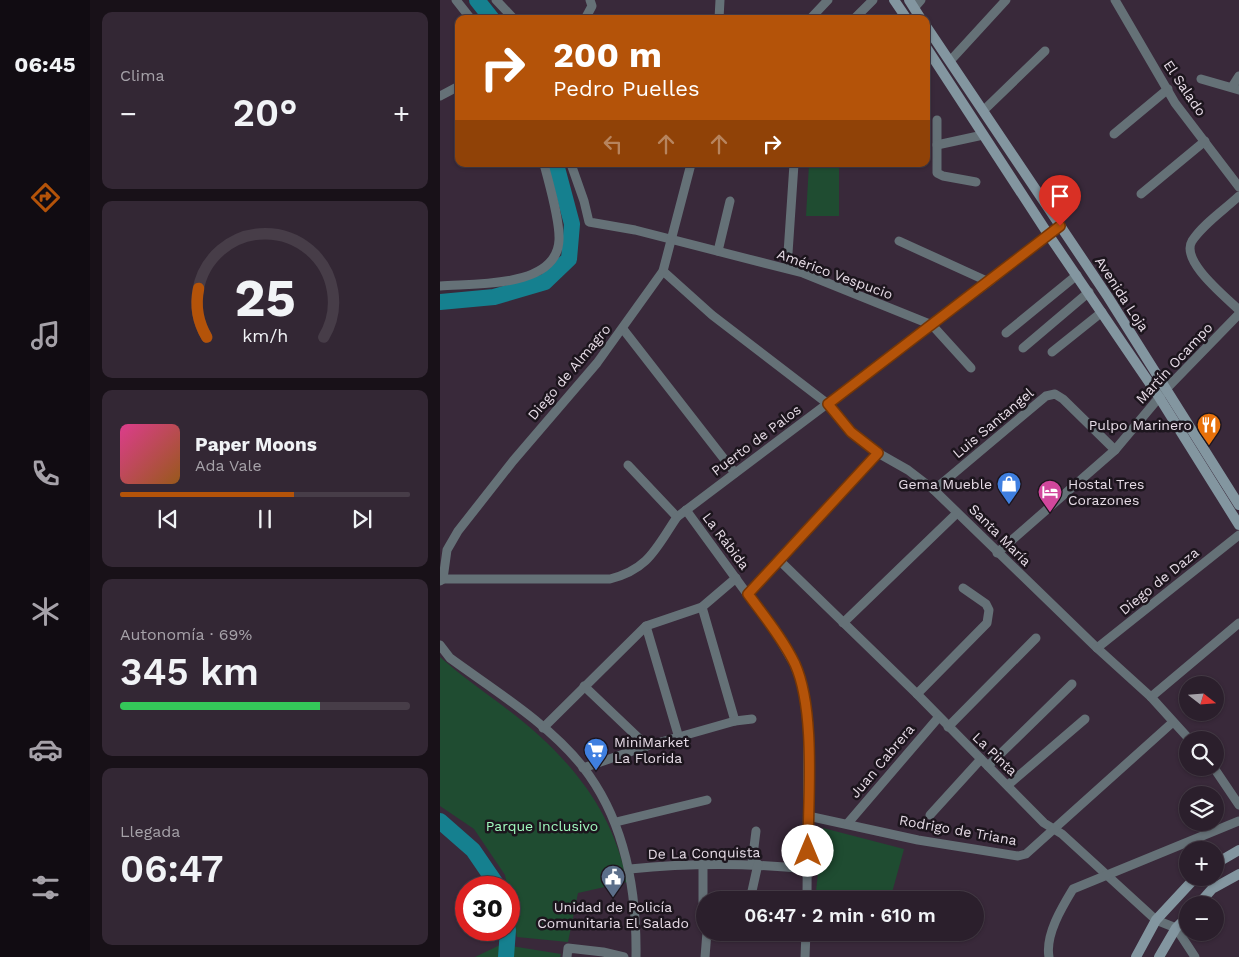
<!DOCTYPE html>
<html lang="es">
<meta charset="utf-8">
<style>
body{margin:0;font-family:"Work Sans",sans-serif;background:#332734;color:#f1f3f6;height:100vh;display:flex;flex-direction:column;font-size:19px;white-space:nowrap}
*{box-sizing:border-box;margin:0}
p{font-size:16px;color:#a6a2a9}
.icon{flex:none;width:28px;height:28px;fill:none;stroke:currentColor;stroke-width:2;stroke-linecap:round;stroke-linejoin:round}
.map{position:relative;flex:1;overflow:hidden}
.panel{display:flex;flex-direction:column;gap:12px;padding:12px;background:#181118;width:350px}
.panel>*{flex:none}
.guide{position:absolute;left:15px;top:15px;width:475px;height:152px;border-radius:10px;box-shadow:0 1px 4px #0004,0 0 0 1px #473d48;background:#b45309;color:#fff;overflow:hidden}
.needle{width:32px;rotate:107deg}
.controls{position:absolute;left:739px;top:676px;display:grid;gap:10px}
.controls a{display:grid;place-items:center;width:45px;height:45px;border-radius:50%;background:#2b1f2c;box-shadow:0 1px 4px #0004,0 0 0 1px #473d48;font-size:25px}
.speed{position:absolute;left:15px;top:876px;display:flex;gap:10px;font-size:25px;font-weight:700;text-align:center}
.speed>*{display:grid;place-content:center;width:65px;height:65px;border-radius:50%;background:#2b1f2c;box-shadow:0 1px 4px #0004,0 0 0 1px #473d48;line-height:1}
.speed .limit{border:8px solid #d22;background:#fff;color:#111}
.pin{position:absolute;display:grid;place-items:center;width:42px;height:42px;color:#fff;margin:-51px -21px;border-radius:50% 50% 50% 0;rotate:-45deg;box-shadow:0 0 5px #0007}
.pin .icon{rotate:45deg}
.me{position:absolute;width:55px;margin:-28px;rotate:0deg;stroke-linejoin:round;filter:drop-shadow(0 0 4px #0008)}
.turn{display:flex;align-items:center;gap:18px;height:105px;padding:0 15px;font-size:22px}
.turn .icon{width:65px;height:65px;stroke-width:2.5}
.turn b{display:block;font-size:35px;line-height:42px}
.lanes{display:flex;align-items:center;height:48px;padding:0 15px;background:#0003;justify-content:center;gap:25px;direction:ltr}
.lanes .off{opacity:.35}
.big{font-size:38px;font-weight:600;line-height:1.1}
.panel .widget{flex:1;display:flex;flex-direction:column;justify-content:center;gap:8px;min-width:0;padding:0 18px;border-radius:10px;background:#332734}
.panel .dial{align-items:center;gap:0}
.dial svg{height:130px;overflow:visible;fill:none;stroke:#473d48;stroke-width:7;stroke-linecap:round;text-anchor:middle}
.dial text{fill:#f1f3f6;stroke:none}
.song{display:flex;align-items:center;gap:15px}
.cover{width:60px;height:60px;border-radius:8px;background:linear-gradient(135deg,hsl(330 70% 55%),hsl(30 70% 35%))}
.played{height:5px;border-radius:2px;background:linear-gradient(90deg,#b45309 60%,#473d48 60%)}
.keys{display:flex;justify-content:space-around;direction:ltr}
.heat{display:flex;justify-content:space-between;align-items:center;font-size:28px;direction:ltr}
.charge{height:8px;border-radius:4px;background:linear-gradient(90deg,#34c759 69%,#473d48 0)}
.trip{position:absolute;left:256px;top:891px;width:288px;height:50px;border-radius:25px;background:#2b1f2c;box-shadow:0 1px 4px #0004,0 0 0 1px #473d48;font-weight:600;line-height:50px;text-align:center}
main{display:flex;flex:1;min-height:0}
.dock{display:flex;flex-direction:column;width:90px;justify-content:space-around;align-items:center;background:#110c12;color:#a6a2a9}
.dock .icon{width:35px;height:35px}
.dock .selected{color:#b45309}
.dock b{font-size:22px;color:#f1f3f6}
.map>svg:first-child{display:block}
</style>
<main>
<nav class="dock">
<b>06:45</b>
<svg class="icon selected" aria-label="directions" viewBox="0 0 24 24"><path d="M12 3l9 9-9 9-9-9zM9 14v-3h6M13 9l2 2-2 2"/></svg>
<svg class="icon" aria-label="music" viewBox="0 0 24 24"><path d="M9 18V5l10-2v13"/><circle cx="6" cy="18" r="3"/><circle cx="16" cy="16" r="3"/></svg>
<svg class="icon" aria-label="phone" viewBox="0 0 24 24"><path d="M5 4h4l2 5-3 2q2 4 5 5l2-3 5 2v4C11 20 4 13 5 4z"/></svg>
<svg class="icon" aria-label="climate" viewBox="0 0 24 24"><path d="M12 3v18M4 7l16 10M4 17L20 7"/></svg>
<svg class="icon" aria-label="car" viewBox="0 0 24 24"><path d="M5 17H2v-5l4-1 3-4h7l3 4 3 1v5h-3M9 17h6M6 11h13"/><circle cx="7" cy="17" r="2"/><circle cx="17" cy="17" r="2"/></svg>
<svg class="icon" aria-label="filters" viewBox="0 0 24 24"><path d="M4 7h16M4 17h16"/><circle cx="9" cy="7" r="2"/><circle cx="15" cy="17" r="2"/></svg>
</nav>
<section class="panel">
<div class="widget"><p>Clima</p>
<div class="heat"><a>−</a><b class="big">20°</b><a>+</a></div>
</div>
<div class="widget dial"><svg viewBox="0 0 100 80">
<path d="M14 69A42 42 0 1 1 86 69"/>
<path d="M14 69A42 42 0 0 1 9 39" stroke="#b45309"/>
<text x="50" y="56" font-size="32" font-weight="700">25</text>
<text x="50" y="72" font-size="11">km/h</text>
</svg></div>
<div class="widget">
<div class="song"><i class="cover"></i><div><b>Paper Moons</b><p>Ada Vale</p></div></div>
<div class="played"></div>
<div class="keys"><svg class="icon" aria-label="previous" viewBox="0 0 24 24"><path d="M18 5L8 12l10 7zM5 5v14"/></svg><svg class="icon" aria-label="pause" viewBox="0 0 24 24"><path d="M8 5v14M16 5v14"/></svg><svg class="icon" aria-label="next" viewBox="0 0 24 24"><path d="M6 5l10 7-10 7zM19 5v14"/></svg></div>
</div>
<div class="widget"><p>Autonomía · 69%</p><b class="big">345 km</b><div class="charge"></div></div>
<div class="widget"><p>Llegada</p><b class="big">06:47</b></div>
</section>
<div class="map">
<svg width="799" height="957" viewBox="0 0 799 957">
<rect width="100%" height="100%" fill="#39293a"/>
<g fill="#1f4c31">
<polygon points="369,164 399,164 399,216 366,216"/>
<path d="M 0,657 C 20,675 42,690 63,706 C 124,752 172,805 187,882 L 138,893 L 128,942 L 77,937 L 65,875 L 34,829 L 0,806 Z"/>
<polygon points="383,828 464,849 450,900 416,900 376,891"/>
<polygon points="60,945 65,945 121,954 120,957 35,957"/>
</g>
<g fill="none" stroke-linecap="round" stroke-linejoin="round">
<g stroke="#15808f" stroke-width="16">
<polyline points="37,0 52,19"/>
<polyline points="0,302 54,297 105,282 129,259 132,224 116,164"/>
<polyline points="0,821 33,850 59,888"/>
<polyline points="66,957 68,930"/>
</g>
<g stroke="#657177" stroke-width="9">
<polyline points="16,0 31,19"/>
<polyline points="56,0 74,19"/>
<polyline points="675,0 735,103 799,187"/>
<polyline points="474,8 481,0"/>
<polyline points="145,19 152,6 150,0"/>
<polyline points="279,19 280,0"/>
<polyline points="370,19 388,0"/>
<polyline points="414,19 433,0"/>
<polyline points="510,61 566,0"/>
<polyline points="761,79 799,90"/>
<polyline points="792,87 799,76"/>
<polyline points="0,96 19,86"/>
<polyline points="544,110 605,51"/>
<polyline points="497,120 497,145"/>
<polyline points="674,134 728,89"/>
<polyline points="131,164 144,201 149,222 195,230 363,273 492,325 531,368"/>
<polyline points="536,182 503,176 497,173 497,145 543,135"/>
<polyline points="701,194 765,141"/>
<path d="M 799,196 C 784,210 763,224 752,241 C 740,261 786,297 799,310"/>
<polyline points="459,241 549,282"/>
<polyline points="278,251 290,201"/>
<polyline points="347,268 354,164"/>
<polyline points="223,271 272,315 388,404 411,432 438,453 468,470 494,490 657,648 711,697 750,740"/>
<path d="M 0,286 C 33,283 117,289 119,240 C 120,220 109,184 104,164"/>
<polyline points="183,329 295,473"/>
<polyline points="566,333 637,275"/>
<polyline points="583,348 649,292"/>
<polyline points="612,352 662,312"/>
<polyline points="188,465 237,517"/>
<polyline points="494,490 606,396 615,394 623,399 675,450"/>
<polyline points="246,510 337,635 354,664 363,688 368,720 367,900"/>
<polyline points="557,553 675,450 727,388 799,314"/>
<polyline points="340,561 477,694 604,823 622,834 716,920 736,928 755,957"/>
<path d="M 3,579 L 170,579 C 209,569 216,548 237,517 L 549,282 L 620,226"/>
<polyline points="0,581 3,579 7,550 18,531 73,461 157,363 223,271 251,164"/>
<polyline points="308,594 438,453"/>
<polyline points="262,607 295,721"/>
<polyline points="403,623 517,513"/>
<polyline points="206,626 239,738"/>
<path d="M 0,645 L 10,658 C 55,691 108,723 143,767 C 185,821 197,889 196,957"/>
<polyline points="657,648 799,535"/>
<polyline points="144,686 207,746"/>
<polyline points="477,694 547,623 549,610 546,604 523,588"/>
<polyline points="711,697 799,623"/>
<polyline points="508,727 596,638"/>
<polyline points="103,728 206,626 262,607 296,578"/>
<polyline points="548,766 632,684"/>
<polyline points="143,768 207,746 295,721 312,719"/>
<polyline points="774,768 799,805"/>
<polyline points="568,785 645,719"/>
<polyline points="490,815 541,759"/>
<polyline points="368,816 478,840 578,856 586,854 733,722"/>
<polyline points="176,822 267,800"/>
<polyline points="408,823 498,718"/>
<polyline points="312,863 316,831"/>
<polyline points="263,864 263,902"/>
<path d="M 190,869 C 250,863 308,863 368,869"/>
<polyline points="310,900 318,864"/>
<polyline points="127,957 128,948 163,952 184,957"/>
<polyline points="265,957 267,932"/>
<polyline points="365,957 366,932"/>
<path d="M 609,957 C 605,935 622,907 633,889 L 799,821"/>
</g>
<g stroke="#8396a0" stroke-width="10">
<polyline points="454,0 467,19"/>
<polyline points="469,0 481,19"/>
<polyline points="486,26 668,297 799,505"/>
<polyline points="486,47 608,234 719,397 799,525"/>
<polyline points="775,864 799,850"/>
<polyline points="758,905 772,889 799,874"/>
<polyline points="696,957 716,920 755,878"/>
<polyline points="719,957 736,928 748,916"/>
</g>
</g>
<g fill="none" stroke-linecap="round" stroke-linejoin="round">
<defs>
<path id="route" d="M 368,851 C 368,799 376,711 355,664 C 343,639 324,616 308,594 L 438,453 L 411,432 L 388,404 L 620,226"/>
</defs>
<use href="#route" stroke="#753606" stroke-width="12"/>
<use href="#route" stroke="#b45309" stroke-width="9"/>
</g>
<defs>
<symbol id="restaurant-pin" viewBox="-11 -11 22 30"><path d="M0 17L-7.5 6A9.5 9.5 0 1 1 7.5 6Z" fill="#e8710a" stroke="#1c151d"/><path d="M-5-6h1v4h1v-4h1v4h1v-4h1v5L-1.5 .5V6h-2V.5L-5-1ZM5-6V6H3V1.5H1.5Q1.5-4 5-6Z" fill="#fff"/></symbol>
<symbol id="shop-pin" viewBox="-11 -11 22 30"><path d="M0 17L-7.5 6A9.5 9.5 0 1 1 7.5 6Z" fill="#3f7fe0" stroke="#1c151d"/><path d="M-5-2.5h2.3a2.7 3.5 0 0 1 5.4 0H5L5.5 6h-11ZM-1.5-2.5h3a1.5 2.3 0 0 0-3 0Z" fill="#fff"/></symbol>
<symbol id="hotel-pin" viewBox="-11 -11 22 30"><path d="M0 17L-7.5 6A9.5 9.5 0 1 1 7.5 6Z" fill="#d1479c" stroke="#1c151d"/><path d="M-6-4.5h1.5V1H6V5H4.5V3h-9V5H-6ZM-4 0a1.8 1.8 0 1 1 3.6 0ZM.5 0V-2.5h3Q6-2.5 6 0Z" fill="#fff"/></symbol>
<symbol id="supermarket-pin" viewBox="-11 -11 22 30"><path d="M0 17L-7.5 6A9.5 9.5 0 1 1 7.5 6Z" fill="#3f7fe0" stroke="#1c151d"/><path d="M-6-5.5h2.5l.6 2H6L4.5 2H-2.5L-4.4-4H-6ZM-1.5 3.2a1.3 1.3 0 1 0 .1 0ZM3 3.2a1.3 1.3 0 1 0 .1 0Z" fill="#fff"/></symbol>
<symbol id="civic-pin" viewBox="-11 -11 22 30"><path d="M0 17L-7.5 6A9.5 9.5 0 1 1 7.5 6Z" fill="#5c6f8a" stroke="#1c151d"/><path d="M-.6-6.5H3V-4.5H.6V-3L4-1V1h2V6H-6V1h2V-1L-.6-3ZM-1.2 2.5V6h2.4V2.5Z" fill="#fff"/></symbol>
</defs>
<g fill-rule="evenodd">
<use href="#restaurant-pin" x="755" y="411" width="28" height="38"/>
<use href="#shop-pin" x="555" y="470" width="28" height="38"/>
<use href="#hotel-pin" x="596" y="478" width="28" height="38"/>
<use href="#supermarket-pin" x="142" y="736" width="28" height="38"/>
<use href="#civic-pin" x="159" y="863" width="28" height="38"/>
</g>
<g text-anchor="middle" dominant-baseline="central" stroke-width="5" stroke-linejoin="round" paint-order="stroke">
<g font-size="14" fill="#e7dce7" stroke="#1c151d">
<text transform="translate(745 88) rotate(56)">El Salado</text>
<text transform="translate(395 274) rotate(20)">Américo Vespucio</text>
<text transform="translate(682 294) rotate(57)">Avenida Loja</text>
<text transform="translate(734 363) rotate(-47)">Martín Ocampo</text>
<text transform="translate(129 372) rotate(-50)">Diego de Almagro</text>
<text transform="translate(553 423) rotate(-40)">Luis Santangel</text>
<text transform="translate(316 440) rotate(-37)">Puerto de Palos</text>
<text transform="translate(560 535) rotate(45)">Santa María</text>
<text transform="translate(286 541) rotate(53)">La Rábida</text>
<text transform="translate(719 581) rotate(-39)">Diego de Daza</text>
<text transform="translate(555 754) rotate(44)">La Pinta</text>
<text transform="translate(442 761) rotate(-50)">Juan Cabrera</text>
<text transform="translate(518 830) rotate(10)">Rodrigo de Triana</text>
<text transform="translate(264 853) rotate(-1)">De La Conquista</text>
</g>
<g font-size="14" fill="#e7dce7" stroke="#1c151d" text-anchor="end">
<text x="752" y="425">Pulpo Marinero</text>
<text x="552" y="484">Gema Mueble</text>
<text x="628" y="484" text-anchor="start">Hostal Tres<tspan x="628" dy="16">Corazones</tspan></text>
<text x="174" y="742" text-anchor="start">MiniMarket<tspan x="174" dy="16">La Florida</tspan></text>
<text x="173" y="907" text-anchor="middle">Unidad de Policía<tspan x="173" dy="16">Comunitaria El Salado</tspan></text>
</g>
<g font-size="14" fill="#a1fbbf" stroke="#1c151d">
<text x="102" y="826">Parque Inclusivo</text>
</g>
</g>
</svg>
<div class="controls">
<a><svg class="needle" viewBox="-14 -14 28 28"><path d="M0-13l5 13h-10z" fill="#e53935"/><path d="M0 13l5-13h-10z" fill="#a6a2a9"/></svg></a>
<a><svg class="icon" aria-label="search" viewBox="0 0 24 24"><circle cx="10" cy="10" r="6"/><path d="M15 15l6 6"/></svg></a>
<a><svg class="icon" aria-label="layers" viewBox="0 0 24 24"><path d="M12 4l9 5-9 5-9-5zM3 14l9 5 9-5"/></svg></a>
<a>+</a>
<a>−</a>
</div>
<div class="speed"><div class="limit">30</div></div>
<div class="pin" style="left:620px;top:226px;background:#d93025"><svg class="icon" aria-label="arrive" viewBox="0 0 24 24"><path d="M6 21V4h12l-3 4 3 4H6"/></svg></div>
<svg class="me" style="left:368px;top:851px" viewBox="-20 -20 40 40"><circle r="19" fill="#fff"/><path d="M0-13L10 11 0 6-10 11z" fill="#b45309"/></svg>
<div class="trip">06:47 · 2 min · 610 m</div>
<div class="guide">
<div class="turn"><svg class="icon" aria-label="right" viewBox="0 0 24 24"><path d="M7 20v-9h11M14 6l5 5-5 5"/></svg><div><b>200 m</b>Pedro Puelles</div></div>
<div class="lanes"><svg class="icon off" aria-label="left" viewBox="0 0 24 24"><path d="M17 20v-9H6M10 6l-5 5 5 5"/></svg><svg class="icon off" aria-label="ahead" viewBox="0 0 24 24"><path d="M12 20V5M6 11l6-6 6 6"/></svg><svg class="icon off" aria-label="ahead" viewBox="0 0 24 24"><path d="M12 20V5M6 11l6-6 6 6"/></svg><svg class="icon" aria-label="right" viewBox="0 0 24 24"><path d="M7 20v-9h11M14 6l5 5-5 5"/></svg></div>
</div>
</div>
</main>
